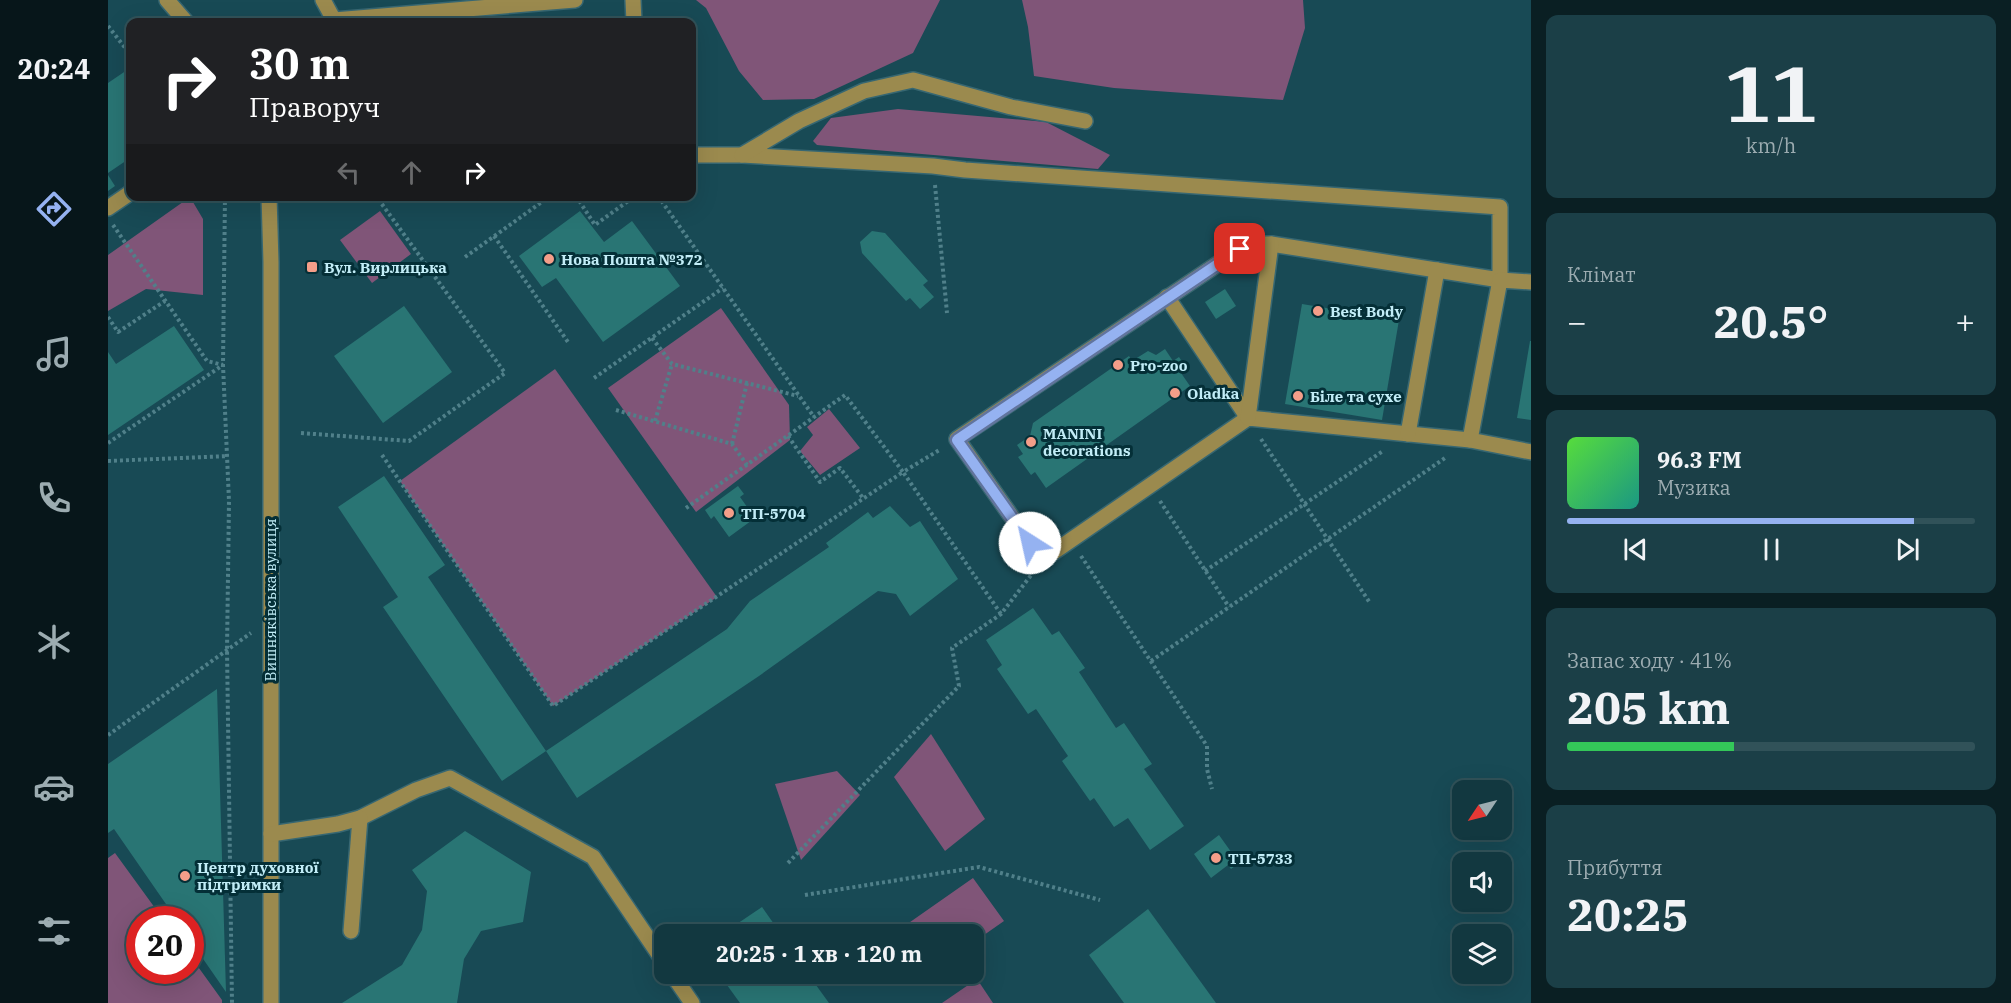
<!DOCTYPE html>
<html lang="uk">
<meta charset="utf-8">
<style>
body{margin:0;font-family:"IBM Plex Serif",serif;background:#1b3f47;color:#f1f3f6;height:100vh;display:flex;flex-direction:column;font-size:22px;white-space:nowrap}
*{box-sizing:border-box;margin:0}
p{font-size:20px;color:#9cacb1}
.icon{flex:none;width:33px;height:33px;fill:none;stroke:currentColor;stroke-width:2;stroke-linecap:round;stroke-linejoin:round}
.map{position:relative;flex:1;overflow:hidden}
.details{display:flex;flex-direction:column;gap:15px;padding:15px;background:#0a1f23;width:480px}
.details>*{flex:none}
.banner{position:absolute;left:18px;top:18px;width:570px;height:183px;border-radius:12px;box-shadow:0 6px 24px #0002,0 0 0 2px #315259;background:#202124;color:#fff;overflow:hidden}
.needle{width:39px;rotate:235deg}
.tools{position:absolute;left:1344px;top:780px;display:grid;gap:12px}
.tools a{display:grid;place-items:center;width:60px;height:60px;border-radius:12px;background:#123840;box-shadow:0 6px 24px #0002,0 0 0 2px #315259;font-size:30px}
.speed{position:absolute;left:18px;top:906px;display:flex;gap:12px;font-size:30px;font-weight:700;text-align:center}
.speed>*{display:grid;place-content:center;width:78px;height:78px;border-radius:50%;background:#123840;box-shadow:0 6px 24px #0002,0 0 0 2px #315259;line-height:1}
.speed .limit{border:9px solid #d22;background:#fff;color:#111}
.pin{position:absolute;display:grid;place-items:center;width:51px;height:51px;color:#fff;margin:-26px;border-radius:12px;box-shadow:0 3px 9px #0006}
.me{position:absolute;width:66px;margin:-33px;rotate:325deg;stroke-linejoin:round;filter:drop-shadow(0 0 4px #0008)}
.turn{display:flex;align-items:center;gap:21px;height:126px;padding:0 24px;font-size:27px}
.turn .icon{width:78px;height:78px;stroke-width:2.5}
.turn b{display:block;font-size:42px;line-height:51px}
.lanes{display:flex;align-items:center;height:57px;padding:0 24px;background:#0003;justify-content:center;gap:30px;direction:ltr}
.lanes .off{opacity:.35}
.big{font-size:45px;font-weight:800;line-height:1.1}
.details .card{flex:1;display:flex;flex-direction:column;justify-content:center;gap:9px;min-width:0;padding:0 21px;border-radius:12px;background:#1b3f47}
.details .dial{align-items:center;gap:0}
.dial b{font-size:78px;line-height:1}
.song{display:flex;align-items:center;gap:18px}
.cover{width:72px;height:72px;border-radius:9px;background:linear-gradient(135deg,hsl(110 70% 55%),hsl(170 70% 35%))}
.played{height:6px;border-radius:3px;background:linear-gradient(90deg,#95b2f1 85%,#315259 85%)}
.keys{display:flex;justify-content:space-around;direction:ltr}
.heat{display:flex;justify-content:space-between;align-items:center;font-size:33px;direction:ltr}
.charge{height:9px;border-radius:4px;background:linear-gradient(90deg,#34c759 41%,#315259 0)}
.trip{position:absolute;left:546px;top:924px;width:330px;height:60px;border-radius:12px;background:#123840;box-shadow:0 6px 24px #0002,0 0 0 2px #315259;font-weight:800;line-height:60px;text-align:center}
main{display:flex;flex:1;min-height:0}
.tabs{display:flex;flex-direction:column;width:108px;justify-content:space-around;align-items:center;background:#07161a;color:#9cacb1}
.tabs .icon{width:42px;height:42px}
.tabs .selected{color:#95b2f1}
.tabs b{font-size:27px;color:#f1f3f6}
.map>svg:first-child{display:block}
</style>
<main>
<nav class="tabs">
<b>20:24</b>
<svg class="icon selected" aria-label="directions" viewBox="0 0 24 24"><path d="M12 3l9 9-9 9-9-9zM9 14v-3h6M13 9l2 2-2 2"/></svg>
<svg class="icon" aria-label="music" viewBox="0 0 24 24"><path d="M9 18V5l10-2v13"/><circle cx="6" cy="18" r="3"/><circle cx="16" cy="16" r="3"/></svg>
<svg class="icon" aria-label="phone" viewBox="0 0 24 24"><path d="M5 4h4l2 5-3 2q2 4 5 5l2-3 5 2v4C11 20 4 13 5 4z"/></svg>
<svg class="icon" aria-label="climate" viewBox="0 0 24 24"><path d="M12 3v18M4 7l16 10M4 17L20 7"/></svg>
<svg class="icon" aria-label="car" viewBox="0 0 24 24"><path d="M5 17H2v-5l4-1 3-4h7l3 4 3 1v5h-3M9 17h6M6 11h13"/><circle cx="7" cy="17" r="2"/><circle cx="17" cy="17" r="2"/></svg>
<svg class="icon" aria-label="filters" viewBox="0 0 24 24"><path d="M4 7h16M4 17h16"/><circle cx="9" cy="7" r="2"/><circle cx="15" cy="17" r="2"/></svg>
</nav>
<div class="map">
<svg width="1423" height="1003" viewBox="0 0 1423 1003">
<rect width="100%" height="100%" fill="#184a55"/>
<g fill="#805578">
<polygon points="588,0 832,0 805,53 706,99 655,100 631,71 598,8"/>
<polygon points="914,0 1195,0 1197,28 1175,100 1006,88 926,76 920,27"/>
<polygon points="790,109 938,122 1002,155 990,169 709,145 705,141 723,118"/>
<polygon points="82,197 95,219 95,295 38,289 0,311 0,255"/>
<polygon points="272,211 303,254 264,283 232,240"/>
<polygon points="613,308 681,405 682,440 588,512 500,388"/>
<polygon points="447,369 609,597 445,706 292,481"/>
<polygon points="721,409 752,448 712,475 692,451 705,435 699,427"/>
<polygon points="823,734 877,819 837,851 786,777"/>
<polygon points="729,771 752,795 693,860 667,784"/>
<polygon points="7,853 55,919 32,920 32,970 82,970 83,957 114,1000 114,1003 0,1003 0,858"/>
<polygon points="865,878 896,921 866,942 866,934 785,934"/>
<polygon points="869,979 885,1003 834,1003"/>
</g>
<g fill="#297574">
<polygon points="22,68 22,158 0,173 0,83"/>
<polygon points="0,175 7,186 0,191"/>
<polygon points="472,211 496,242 524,221 572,286 495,342 448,278 434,287 411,256"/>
<polygon points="764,231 777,233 820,281 815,285 826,297 812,309 802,298 798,301 754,253 752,242"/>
<polygon points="1117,289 1128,306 1108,319 1097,302"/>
<polygon points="1194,304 1291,320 1274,420 1177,404"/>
<polygon points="296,306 344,372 275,423 226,356"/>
<polygon points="66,326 96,370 0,435 0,352 8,364"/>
<polygon points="1422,341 1423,341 1423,420 1409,418"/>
<polygon points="1057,349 1065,361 1071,357 1079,369 1073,373 1082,386 938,488 927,472 923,475 910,457 915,454 909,445 922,436 925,423 1021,356 1024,361 1040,351 1048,355"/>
<polygon points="276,476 337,565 320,577 438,751 619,629 642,601 721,547 718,543 760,512 765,518 782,506 802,527 812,521 850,579 802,616 788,594 770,591 651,676 469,798 438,751 394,781 275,607 290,597 230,507"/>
<polygon points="630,486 636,494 632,497 647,518 621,537 606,516 603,519 597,510"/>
<polygon points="925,608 944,635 951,631 977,668 971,672 1008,728 1016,723 1044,764 1036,769 1076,826 1042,850 1020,818 1006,827 986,798 982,801 954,761 960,756 928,709 920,714 889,669 894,665 878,640"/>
<polygon points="109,689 118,992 82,940 82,920 69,920 6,829 0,833 0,764"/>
<polygon points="357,831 423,872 415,922 373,931 356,959 349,1003 234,1003 294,965 314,930 319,891 304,870"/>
<polygon points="1111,835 1131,863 1123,869 1120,865 1103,878 1086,854"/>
<polygon points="654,907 673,934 614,934"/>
<polygon points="1040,909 1108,1003 1016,1003 981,955"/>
<polygon points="611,974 700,974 721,1003 632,1003"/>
</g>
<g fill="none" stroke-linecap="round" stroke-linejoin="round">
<defs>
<g id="minor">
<polyline points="59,0 78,22"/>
<polyline points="215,0 227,22"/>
<polyline points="525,0 526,22"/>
<polyline points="226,20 467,0"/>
<polyline points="584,155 634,155 825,166 857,170 1392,207 1392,280 1163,244 1144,244 1132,249 849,439 934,560 1140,418 1362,440"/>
<polyline points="634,155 691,121 756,91 805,80 903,107 977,121"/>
<polyline points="161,196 163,262 163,1003"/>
<polyline points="0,208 22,193"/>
<polyline points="1423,282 1392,280 1362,440 1423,452"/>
<polyline points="1059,297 1140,418"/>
<polyline points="1140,418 1163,244"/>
<polyline points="1300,434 1329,270"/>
<polyline points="163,834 230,824 252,818 308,790 342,778 485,857 556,962"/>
<polyline points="243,931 252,818"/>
<polyline points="564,974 584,1003"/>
</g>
</defs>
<use href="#minor" stroke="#376772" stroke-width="18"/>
<g stroke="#50808a" stroke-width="4" stroke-dasharray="3 3" stroke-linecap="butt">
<polyline points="0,26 22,54"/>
<polyline points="827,185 839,313"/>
<polyline points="117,196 115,365 121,501 119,650 124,1003"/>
<polyline points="468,196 487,225 527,196"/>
<polyline points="550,196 706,417"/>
<polyline points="5,225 99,361 115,365"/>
<polyline points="386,236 460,342"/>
<polyline points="357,257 442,196"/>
<polyline points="0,317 10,332 57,301"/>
<polyline points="544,338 564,364 690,396"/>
<polyline points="486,378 615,288"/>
<polyline points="508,410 624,444 639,465"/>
<polyline points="547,421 564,364"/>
<polyline points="193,433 301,441 397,373 268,196"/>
<polyline points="680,436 712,482 732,468 755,498"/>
<polyline points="1153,439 1262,603"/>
<polyline points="0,443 115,365"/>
<polyline points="624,444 639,383"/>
<polyline points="274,455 445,706 795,472 893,614"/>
<polyline points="0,461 120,456"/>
<polyline points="1052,501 1121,607"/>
<polyline points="578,508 737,395 795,472 833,449"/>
<polyline points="973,556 1099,746 1099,769 1104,789"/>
<polyline points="1097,571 1275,451"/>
<polyline points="1043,661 1337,458"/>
<polyline points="0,735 143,633"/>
<polyline points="680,863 851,686 844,648 893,614 924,574"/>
<polyline points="697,895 871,867 992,900"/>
</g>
<use href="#minor" stroke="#9b8a4e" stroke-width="15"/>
</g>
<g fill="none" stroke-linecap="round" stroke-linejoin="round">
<defs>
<polyline id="route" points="922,543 849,440 1132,249"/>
</defs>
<use href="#route" stroke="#61749d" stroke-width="15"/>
<use href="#route" stroke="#95b2f1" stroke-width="10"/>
</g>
<g fill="#f49e89" stroke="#042f37" stroke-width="2">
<circle cx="441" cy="259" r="6"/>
<rect x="198" y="261" width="12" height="12" rx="3"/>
<circle cx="1210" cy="311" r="6"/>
<circle cx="1010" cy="365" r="6"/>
<circle cx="1067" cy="393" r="6"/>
<circle cx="1190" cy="396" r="6"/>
<circle cx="923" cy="442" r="6"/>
<circle cx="621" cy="513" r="6"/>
<circle cx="1108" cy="858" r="6"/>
<circle cx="77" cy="876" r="6"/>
</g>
<g text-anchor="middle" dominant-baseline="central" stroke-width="6" stroke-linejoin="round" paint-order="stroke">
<g font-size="15" font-weight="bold" fill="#c2edf7" stroke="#042f37" text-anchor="start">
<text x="453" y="259">Нова Пошта №372</text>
<text x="216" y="267">Вул. Вирлицька</text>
<text x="1222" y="311">Best Body</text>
<text x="1022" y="365">Pro-zoo</text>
<text x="1079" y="393">Oladka</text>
<text x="1202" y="396">Біле та сухе</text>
<text x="935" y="433">MANINI<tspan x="935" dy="17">decorations</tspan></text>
<text x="633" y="513">ТП-5704</text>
<text x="1120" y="858">ТП-5733</text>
<text x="89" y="867">Центр духовної<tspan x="89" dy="17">підтримки</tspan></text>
</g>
<g font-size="15" fill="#c2edf7" stroke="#042f37">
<text transform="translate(162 600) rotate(-90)">Вишняківська вулиця</text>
</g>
</g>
</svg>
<div class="tools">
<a><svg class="needle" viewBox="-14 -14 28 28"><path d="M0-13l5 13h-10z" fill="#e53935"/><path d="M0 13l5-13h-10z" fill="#9cacb1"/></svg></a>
<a><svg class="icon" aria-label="sound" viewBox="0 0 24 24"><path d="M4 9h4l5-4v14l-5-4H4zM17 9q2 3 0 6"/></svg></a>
<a><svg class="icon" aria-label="layers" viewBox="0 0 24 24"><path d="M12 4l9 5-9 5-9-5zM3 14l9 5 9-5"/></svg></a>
</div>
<div class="speed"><div class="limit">20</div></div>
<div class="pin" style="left:1132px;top:249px;background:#d93025"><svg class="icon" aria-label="arrive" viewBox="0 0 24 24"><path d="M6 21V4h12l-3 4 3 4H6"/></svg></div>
<svg class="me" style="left:922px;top:543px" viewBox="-20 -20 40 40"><circle r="19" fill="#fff"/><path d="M0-13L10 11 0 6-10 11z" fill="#95b2f1"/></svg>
<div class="trip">20:25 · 1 хв · 120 m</div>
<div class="banner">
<div class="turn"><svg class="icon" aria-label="right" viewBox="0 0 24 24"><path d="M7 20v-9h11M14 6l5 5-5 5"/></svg><div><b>30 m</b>Праворуч</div></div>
<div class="lanes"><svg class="icon off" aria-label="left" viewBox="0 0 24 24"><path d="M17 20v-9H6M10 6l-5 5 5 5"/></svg><svg class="icon off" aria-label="ahead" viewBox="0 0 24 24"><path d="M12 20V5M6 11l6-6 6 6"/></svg><svg class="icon" aria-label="right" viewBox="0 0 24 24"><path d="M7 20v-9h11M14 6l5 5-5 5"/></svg></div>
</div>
</div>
<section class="details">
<div class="card dial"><b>11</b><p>km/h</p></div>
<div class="card"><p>Клімат</p>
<div class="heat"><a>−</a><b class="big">20.5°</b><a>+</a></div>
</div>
<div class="card">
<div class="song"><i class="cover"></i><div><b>96.3 FM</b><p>Музика</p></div></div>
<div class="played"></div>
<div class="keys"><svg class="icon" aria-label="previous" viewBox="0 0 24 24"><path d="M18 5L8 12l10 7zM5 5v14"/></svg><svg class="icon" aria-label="pause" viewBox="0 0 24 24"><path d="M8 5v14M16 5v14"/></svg><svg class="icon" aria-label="next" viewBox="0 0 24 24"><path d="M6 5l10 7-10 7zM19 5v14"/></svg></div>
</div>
<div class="card"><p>Запас ходу · 41%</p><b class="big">205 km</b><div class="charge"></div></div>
<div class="card"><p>Прибуття</p><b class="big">20:25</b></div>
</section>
</main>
